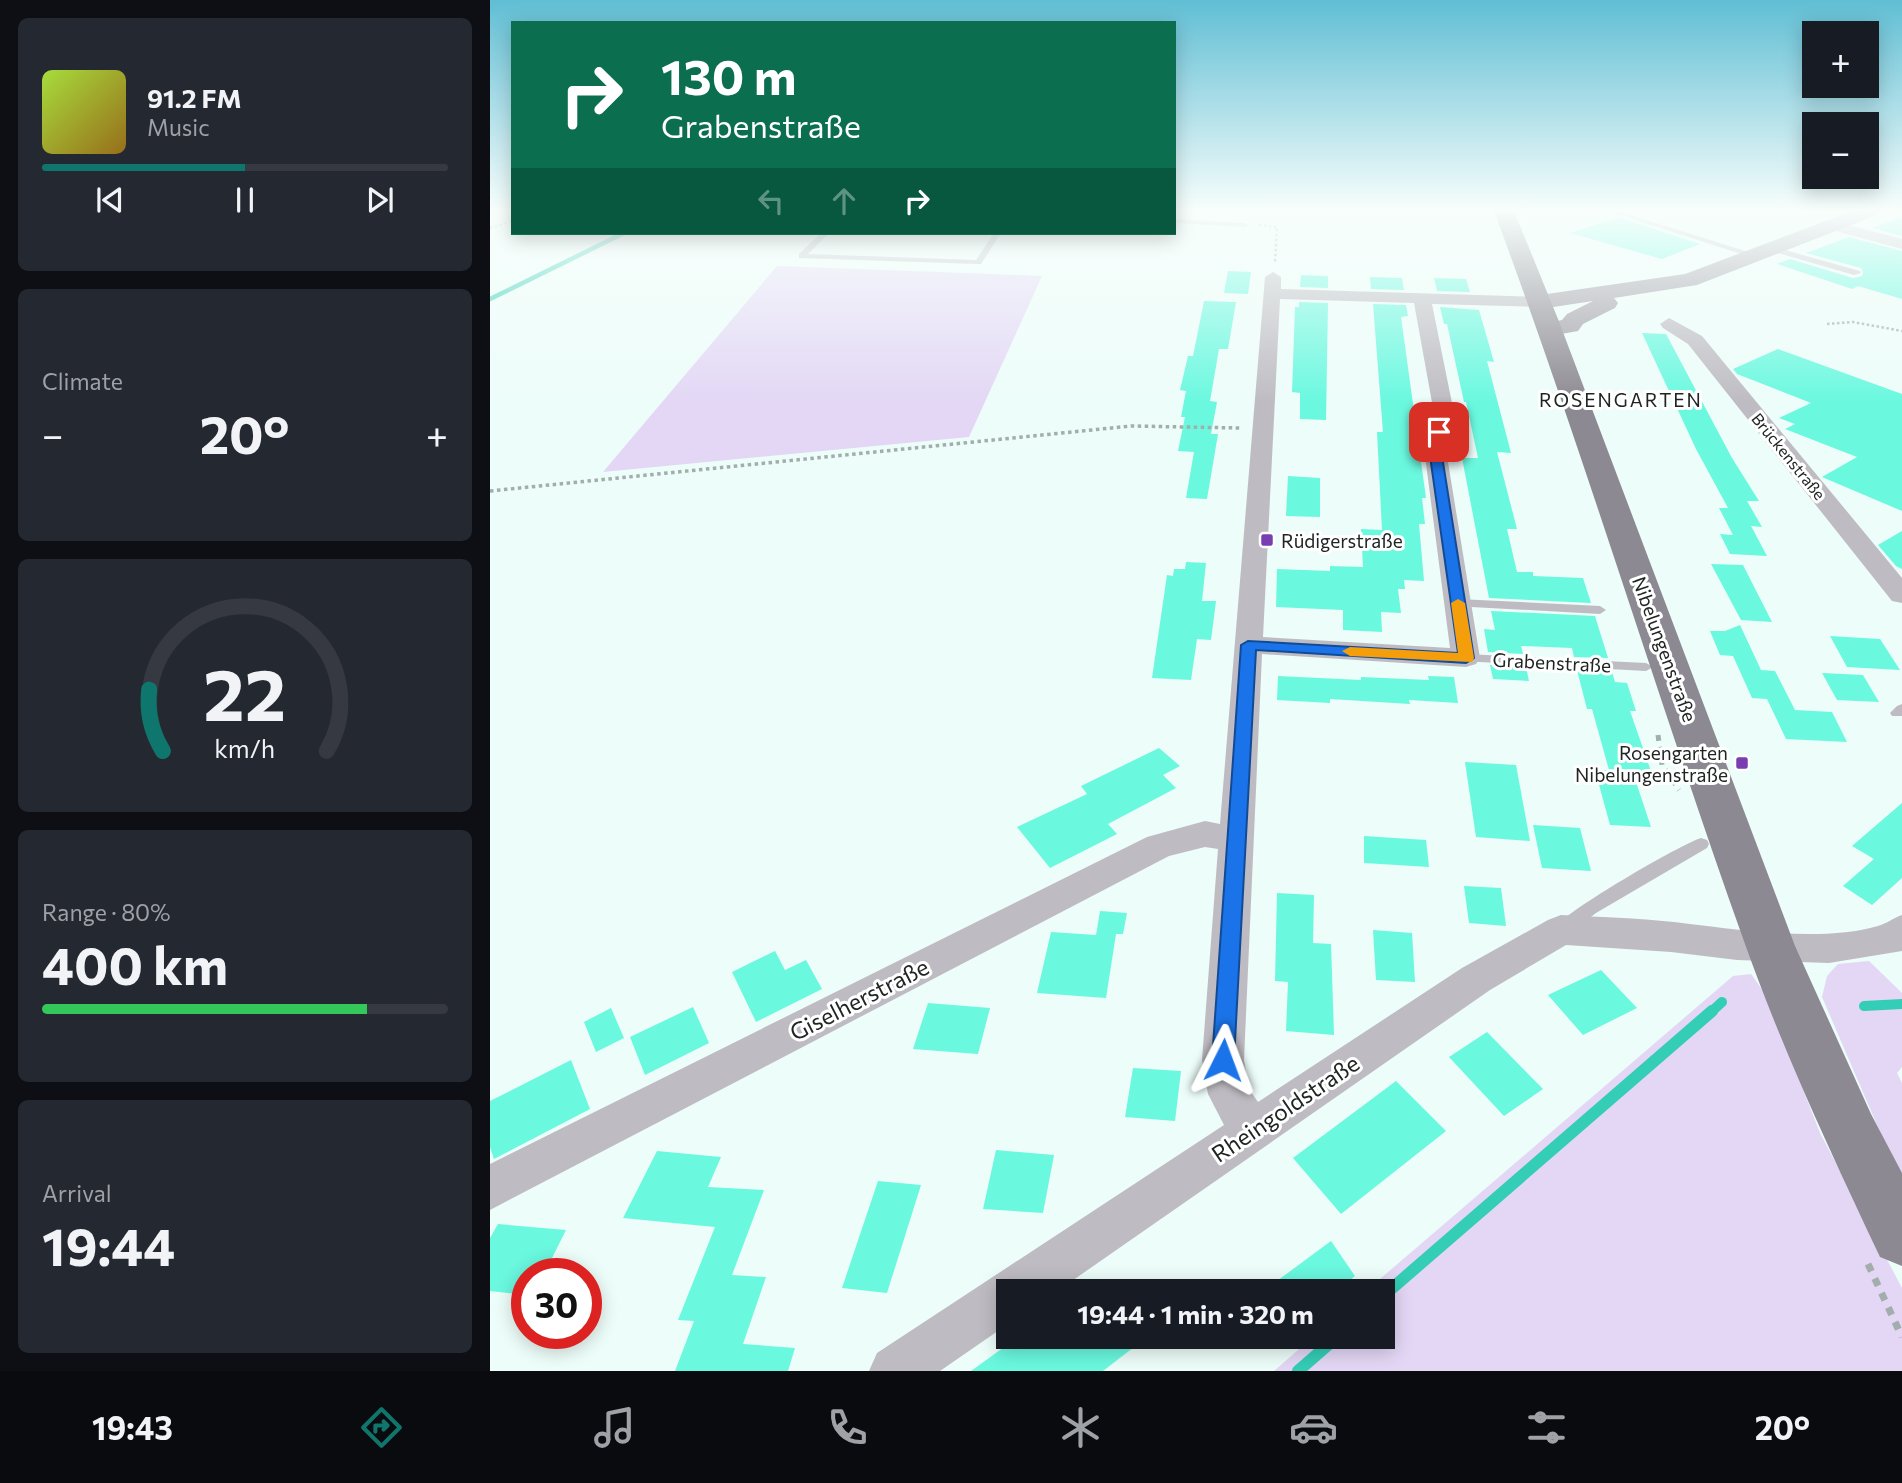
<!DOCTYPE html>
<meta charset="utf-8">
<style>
body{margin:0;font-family:Commissioner,sans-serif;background:#242831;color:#f1f3f6;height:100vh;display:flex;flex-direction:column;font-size:26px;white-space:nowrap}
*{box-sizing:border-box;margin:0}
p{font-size:23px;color:#9ea1a6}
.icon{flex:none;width:38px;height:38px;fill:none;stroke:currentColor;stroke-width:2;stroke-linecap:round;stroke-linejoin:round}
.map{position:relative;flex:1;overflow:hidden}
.drawer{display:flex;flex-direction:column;gap:18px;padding:18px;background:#0d0f14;width:490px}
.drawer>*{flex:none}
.banner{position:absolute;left:21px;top:21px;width:665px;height:214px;border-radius:0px;box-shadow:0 4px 18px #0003;background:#0b6e4f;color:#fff;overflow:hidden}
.tools{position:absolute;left:1312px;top:21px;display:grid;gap:14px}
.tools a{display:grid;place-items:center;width:77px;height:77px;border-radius:0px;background:#171b24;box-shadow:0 4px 18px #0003;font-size:35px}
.speed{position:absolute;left:21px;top:1258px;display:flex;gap:14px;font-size:35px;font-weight:700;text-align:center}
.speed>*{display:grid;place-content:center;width:91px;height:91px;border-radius:50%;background:#171b24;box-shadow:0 4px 18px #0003;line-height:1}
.speed .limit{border:10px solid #d22;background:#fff;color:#111}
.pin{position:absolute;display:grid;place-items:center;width:60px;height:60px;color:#fff;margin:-30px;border-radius:14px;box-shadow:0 4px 10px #0006}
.me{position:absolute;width:77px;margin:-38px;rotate:3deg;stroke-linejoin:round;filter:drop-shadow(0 0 5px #0008)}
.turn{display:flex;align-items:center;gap:24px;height:147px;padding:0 35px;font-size:32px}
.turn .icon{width:91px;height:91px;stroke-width:2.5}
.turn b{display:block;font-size:49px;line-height:60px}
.lanes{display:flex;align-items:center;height:66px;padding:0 35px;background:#0003;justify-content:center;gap:35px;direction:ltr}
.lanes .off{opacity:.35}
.big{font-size:52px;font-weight:700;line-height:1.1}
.drawer .widget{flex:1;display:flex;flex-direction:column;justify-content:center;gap:10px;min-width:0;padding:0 24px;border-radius:10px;background:#242831}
.drawer .dial{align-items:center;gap:0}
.dial svg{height:182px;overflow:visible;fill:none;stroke:#363941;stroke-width:7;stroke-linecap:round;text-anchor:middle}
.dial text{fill:#f1f3f6;stroke:none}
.song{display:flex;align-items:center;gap:21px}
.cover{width:84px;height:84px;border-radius:10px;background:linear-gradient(135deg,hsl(80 70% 55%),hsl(40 70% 35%))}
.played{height:7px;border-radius:4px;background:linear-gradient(90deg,#0f766e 50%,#363941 50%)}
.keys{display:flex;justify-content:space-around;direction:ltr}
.heat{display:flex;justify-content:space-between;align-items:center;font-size:38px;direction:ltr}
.charge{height:10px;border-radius:5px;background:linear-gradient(90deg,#34c759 80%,#363941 0)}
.trip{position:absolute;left:506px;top:1279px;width:399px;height:70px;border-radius:0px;background:#171b24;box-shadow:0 4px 18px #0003;font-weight:700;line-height:70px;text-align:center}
.dock{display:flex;height:112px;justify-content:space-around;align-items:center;background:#090b0e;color:#9ea1a6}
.dock .icon{width:49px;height:49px}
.dock .active{color:#0f766e}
.dock b{font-size:32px;color:#f1f3f6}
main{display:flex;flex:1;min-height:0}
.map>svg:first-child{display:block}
</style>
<main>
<section class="drawer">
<div class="widget">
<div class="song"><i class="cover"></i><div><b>91.2 FM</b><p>Music</p></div></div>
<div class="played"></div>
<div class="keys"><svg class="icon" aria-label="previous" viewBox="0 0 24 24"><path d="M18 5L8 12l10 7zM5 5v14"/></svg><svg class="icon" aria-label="pause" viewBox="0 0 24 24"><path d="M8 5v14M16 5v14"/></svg><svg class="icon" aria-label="next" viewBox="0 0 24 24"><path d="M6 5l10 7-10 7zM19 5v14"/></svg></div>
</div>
<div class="widget"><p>Climate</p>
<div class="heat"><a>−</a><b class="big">20°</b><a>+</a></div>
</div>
<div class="widget dial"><svg viewBox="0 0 100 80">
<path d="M14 69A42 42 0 1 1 86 69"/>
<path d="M14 69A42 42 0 0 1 8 42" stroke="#0f766e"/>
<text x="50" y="56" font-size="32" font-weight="700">22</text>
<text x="50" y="72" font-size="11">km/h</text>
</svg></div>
<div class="widget"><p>Range · 80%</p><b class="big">400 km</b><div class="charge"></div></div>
<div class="widget"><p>Arrival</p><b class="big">19:44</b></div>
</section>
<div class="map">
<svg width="1412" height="1371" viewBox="0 0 1412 1371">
<rect width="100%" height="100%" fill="#edfdf9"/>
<g fill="#e3d7f5">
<polygon points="287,266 552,276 479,437 113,472"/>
<polygon points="1379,961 1412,993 1412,1067 1407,1073 1412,1083 1412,1183 1332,997 1337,976 1348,964"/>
<polygon points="1261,974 1276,995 1330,1133 1412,1288 1412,1371 784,1371 823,1337 892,1337 892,1292 876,1291 1243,976"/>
</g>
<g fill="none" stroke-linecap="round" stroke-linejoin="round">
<polyline stroke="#34cdb5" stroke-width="4.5" points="0,299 134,233"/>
<g stroke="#34cdb5" stroke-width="10">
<polyline points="1374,1006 1412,1004"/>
<polyline points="1220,1013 1232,1002"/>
</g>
<g stroke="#34cdb5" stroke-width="12">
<polyline points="892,1297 1222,1011"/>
<polyline points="808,1371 847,1337"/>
</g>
</g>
<g fill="#6af8df">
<polygon points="1128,217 1210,244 1172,259 1080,233"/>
<polygon points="1412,217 1412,236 1382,228"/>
<polygon points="1359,237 1412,251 1412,299 1368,286 1362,289 1287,264 1300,259 1363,278 1372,276 1373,272 1371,268 1316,253"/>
<polygon points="738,271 761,272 758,294 734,293"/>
<polygon points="811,275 838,276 838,288 810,287"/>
<polygon points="880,277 912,278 914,290 881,289"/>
<polygon points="944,278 976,279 980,292 947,291"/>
<polygon points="714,301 746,302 738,349 729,349 720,401 727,402 721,434 728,434 717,499 696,498 704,452 688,451 695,417 691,417 696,391 690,390 698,356 703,356"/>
<polygon points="809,302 838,303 836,420 810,419 810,393 802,392 805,307 809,307"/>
<polygon points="883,304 916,305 918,316 911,317 936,498 932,498 935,524 929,524 934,581 914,580 915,589 908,589 911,613 891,612 892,632 853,630 853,610 786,607 787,569 840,571 840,566 873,567 871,529 892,530 887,432 893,432"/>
<polygon points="950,307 989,310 1004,362 997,361 1021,453 1007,452 1027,529 1017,529 1027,572 1043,572 1043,576 1093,578 1101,603 999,598 972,458 988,458 976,402 974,402 957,324 954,324"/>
<polygon points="1152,333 1176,334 1242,458 1269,501 1257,501 1272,527 1261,526 1277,556 1240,554 1230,534 1243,535 1229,508 1238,508 1206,449"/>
<polygon points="1288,349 1412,394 1412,511 1332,477 1367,457 1295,429 1305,424 1289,418 1321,403 1247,374 1243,369"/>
<polygon points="798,476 830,478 830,517 796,516"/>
<polygon points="1412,531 1412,569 1406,566 1388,545"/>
<polygon points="696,562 716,563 712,601 726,601 721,640 707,639 701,680 662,678 677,575 683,576 684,569 695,569"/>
<polygon points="1221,564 1253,565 1282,622 1251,620"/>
<polygon points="1001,611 1105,616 1118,658 1084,657 1082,648 1031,646 1033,654 998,652 994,629 1005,630"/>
<polygon points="1250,625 1271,670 1285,671 1305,710 1342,712 1357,742 1296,739 1277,699 1262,698 1243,656 1230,655 1220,631 1235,631"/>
<polygon points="1340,636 1390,639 1410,670 1357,667"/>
<polygon points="1000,665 1036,667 1039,681 1003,679"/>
<polygon points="1087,670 1122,672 1125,682 1137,683 1146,711 1140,711 1162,774 1143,773 1161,827 1120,825 1105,770 1119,770 1102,709 1097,709"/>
<polygon points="1332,673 1373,675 1389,702 1347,700"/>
<polygon points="788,676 871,680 871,677 939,680 938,676 964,677 968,703 919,700 920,704 840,699 840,703 787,700"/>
<polygon points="669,748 690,766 673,775 686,788 618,824 627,834 560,868 527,827 597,794 591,786"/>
<polygon points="975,762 1026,765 1040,841 986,837"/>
<polygon points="1412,803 1412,878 1382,905 1353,886 1384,859 1362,846"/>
<polygon points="1043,825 1090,828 1101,871 1052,868"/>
<polygon points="874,836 936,840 939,867 874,863"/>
<polygon points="974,886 1011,888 1016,926 979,923"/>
<polygon points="787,893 824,895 823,943 841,944 844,1035 796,1031 798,982 785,981"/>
<polygon points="610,911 637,913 633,934 626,934 616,998 547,993 561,932 606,935"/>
<polygon points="883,930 922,933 925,982 886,980"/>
<polygon points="285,951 295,970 316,960 332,989 266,1022 242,972"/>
<polygon points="1111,970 1147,1008 1093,1035 1058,995"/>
<polygon points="438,1003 500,1008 488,1054 423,1049"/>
<polygon points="203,1007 219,1043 155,1075 140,1037"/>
<polygon points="121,1008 134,1038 106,1052 94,1022"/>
<polygon points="997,1032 1053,1089 1014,1116 959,1057"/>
<polygon points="81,1060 100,1109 4,1159 0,1147 0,1101"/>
<polygon points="643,1068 691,1071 685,1121 635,1117"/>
<polygon points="906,1081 956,1131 851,1214 803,1158"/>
<polygon points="506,1150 564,1155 553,1213 493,1209"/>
<polygon points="167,1151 231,1157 218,1187 274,1190 242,1275 276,1277 253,1344 305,1348 298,1371 185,1371 204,1321 188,1320 225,1227 133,1218"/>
<polygon points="388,1181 431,1185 397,1293 352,1288"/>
<polygon points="8,1224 76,1230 54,1274 37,1274 37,1295 0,1291 0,1238"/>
<polygon points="841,1241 865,1276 846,1292 772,1292"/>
<polygon points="528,1337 657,1337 613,1371 481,1371"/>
</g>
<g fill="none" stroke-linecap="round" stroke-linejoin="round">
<g stroke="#a2aeab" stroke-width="2.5" stroke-dasharray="2.5 2.5" stroke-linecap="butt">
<polyline points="1405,211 1412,212"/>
<polyline points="0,213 4,211"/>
<polyline points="769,225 787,227 785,263"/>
<polyline points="0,228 23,221"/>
<polyline points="1337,324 1363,322 1412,331"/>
</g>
<polyline stroke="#a2aeab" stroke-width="3.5" stroke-dasharray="3.5 3.5" stroke-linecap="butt" points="0,491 641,426 752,428"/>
<polyline stroke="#a2aeab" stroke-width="5" stroke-dasharray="6 6" stroke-linecap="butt" points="1168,735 1172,765 1189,790"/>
<polyline stroke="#a2aeab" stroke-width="7" stroke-dasharray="8 8" stroke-linecap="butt" points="1378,1264 1412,1337"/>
<g fill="#bebcc2" fill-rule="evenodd">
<polygon points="1117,211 1128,211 1271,256 1264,258"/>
<polygon points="684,219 755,223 759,225 755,227 686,223"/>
<polygon points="331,233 339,233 318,254 486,260 504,233 511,233 491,264 488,264 309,258 309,254"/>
<polygon points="1284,247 1370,271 1371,273 1364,275 1281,251 1280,249"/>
<polygon points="968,599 1110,606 1116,610 1110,614 963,606 962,603"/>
<polygon points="976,654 1156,663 1163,667 1156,671 971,661 969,658 971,655"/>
<polygon points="1412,704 1412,716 1402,716 1400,713 1407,706"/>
<path d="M 1211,838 L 1217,840 L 1219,844 L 1217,848 L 1106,913 L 1081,932 L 1075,934 L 1069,932 L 1066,927 C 1074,912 1191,844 1211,838 Z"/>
</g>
<g fill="#bebcc2" fill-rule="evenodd">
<polygon points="1343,221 1412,239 1412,249 1338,229 1335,226 1338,223"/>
<path d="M 783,272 L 791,277 L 791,289 L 1050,297 L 1059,302 L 1050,307 L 942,304 L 963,408 L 957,456 L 990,658 L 986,664 L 976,667 L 772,654 L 754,1060 L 759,1089 L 768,1102 L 972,968 L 1058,920 L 1071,915 C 1109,917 1147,918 1184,922 C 1244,929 1330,943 1388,926 C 1396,924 1403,918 1412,915 L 1412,951 L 1339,963 L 1247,960 L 1181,952 L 1076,945 L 1000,990 L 566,1292 L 518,1292 L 518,1324 L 450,1371 L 379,1371 L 387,1353 L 734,1125 L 718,1094 L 712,1060 L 728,849 L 715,847 L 679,856 L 0,1210 L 0,1164 L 657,837 L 715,821 L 730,824 L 775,277 ZM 790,299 L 924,303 L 943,408 L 935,456 L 960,648 L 773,637 Z"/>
<polygon points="1179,318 1212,336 1412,578 1412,603 1402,601 1198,344 1173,328 1170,324"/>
</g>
<polygon fill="#a19ea6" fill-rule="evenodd" points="1362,211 1389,211 1387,215 1207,285 1124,298 1128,303 1125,308 1093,324 1088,331 1060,336 1052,334 1048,329 1052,324 1072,320 1077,314 1103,301 1050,309 1042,307 1039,302 1042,297 1050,295 1195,274"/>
<path fill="#8d8992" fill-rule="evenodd" d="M 1004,211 L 1024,211 L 1068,319 L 1305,946 L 1381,1114 L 1412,1173 L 1412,1266 L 1390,1257 C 1342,1155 1293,1051 1255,944 C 1168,701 1094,453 1004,211 Z"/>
</g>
<linearGradient id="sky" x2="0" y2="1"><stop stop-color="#60bed4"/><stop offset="0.52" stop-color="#f7fefc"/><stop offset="1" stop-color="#f7fefc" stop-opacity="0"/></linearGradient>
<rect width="1412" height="403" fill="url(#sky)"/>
<polygon fill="#1a73e8" stroke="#114b97" stroke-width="2" points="949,429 955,432 952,456 984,658 976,663 766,650 744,1060 741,1067 733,1070 725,1067 722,1060 751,645 758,641 968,653 940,456 944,432"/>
<polygon fill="#f59e0b" points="968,599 975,603 984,658 982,662 860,656 852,651 860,647 968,653 961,603"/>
<g fill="#7a3eb3" stroke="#fff" stroke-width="2.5">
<rect x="770" y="533" width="14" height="14" rx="3.5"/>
<rect x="1245" y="756" width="14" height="14" rx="3.5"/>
</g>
<g text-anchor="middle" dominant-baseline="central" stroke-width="6" stroke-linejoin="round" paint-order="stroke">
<g font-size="16" fill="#202524" stroke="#fff">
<text transform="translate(1299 456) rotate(51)">Brückenstraße</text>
</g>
<g font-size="19" letter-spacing="2" fill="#202524" stroke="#fff">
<text x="1131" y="399">ROSENGARTEN</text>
</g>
<g font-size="19" fill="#202524" stroke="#fff" text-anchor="start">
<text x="791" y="540">Rüdigerstraße</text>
<text x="1238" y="752" text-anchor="end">Rosengarten<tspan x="1238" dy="22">Nibelungenstraße</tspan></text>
</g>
<g font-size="19" fill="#202524" stroke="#fff">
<text transform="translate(1175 649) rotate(70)">Nibelungenstraße</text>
<text transform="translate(1062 662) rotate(3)">Grabenstraße</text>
</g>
<g font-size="23" fill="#202524" stroke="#fff">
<text transform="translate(369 999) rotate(-27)">Giselherstraße</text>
<text transform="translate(795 1108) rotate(-34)">Rheingoldstraße</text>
</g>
</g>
</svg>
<div class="tools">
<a>+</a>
<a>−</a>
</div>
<div class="speed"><div class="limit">30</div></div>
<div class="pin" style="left:949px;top:432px;background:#d93025"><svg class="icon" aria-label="arrive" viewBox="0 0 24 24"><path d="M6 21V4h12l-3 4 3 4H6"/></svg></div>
<svg class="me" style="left:733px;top:1060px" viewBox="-20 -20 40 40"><path d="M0-17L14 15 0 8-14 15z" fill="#1a73e8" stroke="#fff" stroke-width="4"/></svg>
<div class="trip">19:44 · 1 min · 320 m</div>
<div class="banner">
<div class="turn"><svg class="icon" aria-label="right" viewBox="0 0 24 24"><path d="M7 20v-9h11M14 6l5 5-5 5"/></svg><div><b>130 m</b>Grabenstraße</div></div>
<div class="lanes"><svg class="icon off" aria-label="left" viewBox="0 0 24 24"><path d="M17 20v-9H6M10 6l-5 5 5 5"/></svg><svg class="icon off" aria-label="ahead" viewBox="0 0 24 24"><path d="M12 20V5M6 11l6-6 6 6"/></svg><svg class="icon" aria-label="right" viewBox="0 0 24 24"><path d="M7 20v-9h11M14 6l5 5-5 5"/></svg></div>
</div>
</div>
</main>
<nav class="dock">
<b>19:43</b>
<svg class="icon active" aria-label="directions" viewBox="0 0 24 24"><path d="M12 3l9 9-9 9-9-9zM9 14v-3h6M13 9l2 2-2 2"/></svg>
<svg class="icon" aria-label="music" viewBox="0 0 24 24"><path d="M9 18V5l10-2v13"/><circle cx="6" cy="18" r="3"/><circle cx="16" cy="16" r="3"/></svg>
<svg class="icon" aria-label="phone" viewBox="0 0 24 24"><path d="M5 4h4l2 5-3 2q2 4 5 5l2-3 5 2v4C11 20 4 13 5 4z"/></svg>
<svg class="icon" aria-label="climate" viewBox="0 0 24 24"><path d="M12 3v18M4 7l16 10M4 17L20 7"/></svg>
<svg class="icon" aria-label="car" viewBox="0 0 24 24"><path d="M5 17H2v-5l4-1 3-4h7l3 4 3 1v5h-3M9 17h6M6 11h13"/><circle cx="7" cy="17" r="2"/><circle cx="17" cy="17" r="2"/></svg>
<svg class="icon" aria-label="filters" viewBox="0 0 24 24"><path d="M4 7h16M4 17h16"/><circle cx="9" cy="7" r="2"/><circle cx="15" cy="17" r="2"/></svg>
<b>20°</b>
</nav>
